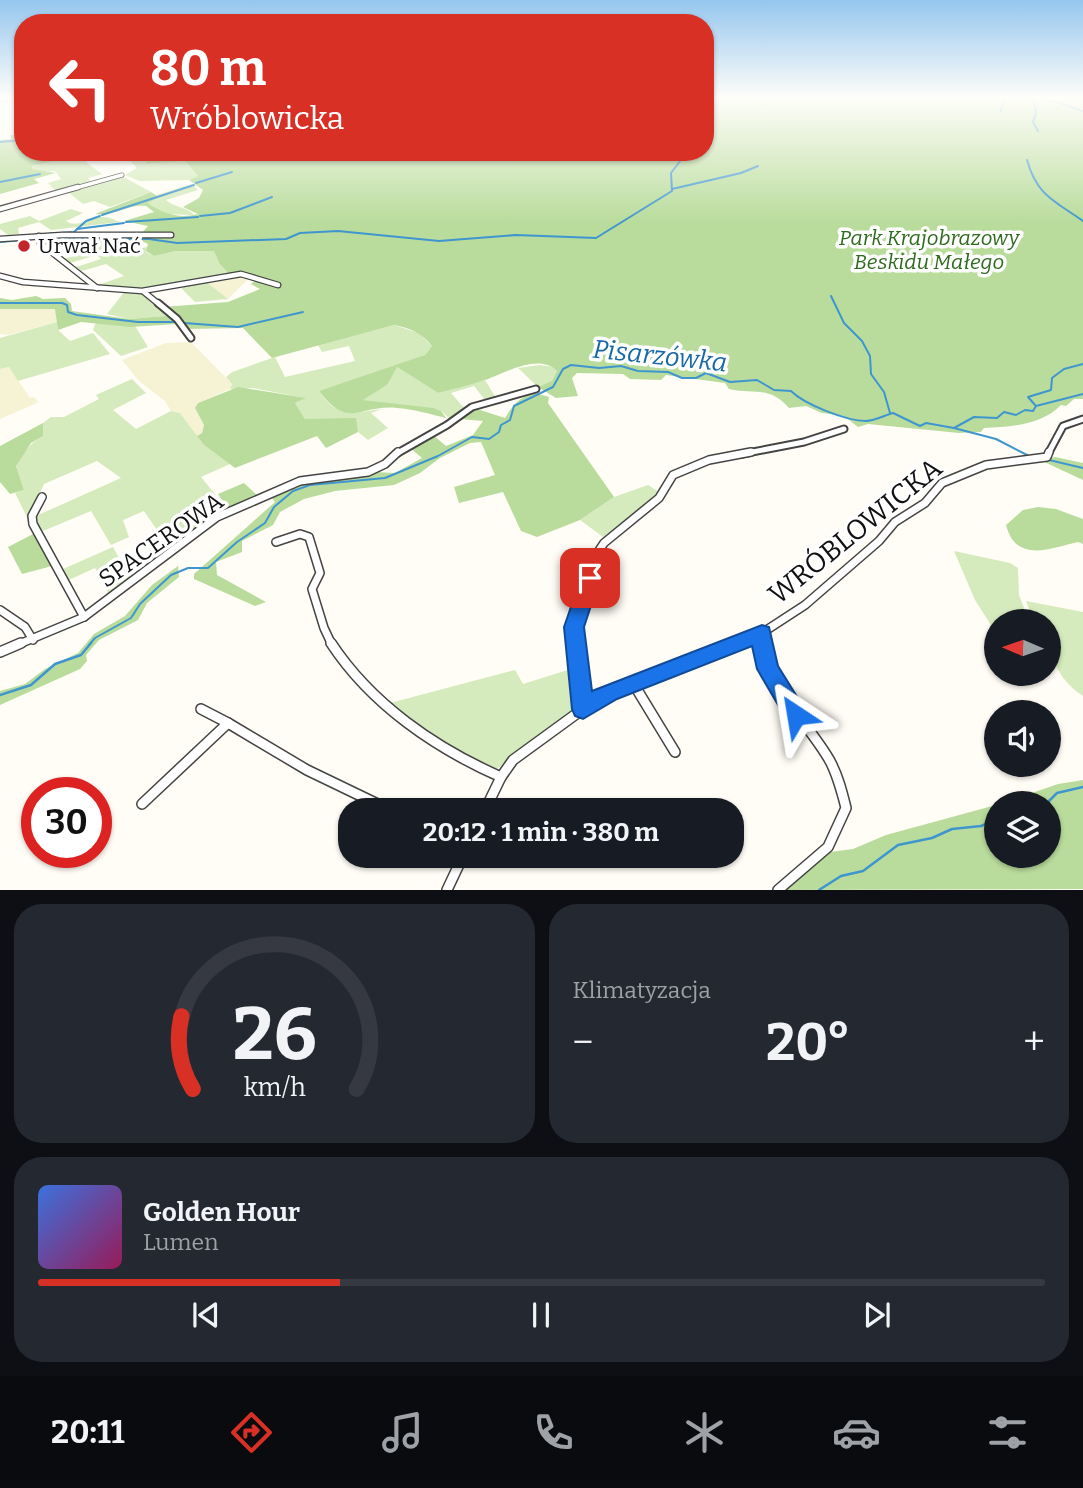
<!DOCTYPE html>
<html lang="pl">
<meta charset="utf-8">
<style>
body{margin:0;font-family:Bitter,serif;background:#242831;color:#f1f3f6;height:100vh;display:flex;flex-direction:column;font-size:26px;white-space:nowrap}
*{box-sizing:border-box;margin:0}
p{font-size:23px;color:#9ea1a6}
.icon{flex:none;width:38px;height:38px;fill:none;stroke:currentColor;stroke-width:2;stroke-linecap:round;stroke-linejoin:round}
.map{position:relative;height:890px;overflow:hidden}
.drawer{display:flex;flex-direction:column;gap:14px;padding:14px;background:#0d0f14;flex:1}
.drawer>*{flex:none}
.banner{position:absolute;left:14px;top:14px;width:700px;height:147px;border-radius:28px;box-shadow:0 2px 5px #0004;background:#d93025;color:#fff;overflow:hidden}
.needle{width:46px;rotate:272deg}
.buttons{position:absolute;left:984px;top:609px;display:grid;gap:14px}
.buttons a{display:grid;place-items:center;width:77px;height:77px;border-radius:50%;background:#171b24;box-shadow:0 2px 5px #0004;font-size:35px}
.speed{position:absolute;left:21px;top:777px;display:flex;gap:14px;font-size:35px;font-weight:700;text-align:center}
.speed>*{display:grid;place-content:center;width:91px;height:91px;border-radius:50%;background:#171b24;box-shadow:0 2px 5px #0004;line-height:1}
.speed .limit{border:10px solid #d22;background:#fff;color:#111}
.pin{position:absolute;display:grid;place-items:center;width:60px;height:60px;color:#fff;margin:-30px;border-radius:14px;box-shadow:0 4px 10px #0006}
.me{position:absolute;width:77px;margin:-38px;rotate:327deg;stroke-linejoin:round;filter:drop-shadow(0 0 5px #0008)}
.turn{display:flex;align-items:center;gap:24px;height:147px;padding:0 21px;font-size:32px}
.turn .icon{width:91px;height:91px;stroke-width:2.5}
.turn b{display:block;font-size:49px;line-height:60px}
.big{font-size:52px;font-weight:700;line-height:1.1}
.drawer .widget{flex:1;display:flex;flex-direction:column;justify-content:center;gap:10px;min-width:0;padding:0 24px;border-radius:28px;background:#242831}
.drawer .dial{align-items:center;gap:0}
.dial svg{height:182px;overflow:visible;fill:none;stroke:#363941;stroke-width:7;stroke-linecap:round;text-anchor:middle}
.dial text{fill:#f1f3f6;stroke:none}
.song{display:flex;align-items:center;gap:21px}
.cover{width:84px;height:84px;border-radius:10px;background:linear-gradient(135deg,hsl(220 70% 55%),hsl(330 70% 35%))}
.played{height:7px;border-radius:4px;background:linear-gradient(90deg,#d93025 30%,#363941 30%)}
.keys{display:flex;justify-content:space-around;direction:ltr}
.heat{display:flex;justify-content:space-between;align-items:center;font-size:38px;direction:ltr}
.drawer .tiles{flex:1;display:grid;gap:14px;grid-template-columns:1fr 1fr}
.widget:last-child{grid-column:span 2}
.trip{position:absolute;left:338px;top:798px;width:406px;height:70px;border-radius:28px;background:#171b24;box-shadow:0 2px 5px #0004;font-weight:700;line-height:70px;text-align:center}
.dock{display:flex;height:112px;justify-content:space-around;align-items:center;background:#090b0e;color:#9ea1a6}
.dock .icon{width:49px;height:49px}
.dock .active{color:#d93025}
.dock b{font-size:32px;color:#f1f3f6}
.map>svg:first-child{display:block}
</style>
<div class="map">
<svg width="1083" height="890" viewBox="0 0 1083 890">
<rect width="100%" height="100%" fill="#fffdf5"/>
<g fill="#f6f3d4">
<polygon points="241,275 250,277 228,299 204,281"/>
<polygon points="51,307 56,309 57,322 8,335 0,334 0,309"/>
<polygon points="191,342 232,384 230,389 198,403 195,408 204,425 202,433 197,436 180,413 171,411 165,401 139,381 122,360 166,343"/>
<polygon points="9,367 30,398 34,397 39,402 0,419 0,369"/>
</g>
<g fill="#d5ebbd">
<path d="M 96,152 L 152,152 L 147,164 L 185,161 L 198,176 L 189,180 L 139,181 L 125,175 L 137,168 L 126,156 C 114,157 107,153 95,153 L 86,162 L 102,174 L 88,178 L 91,183 L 58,193 L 48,183 L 61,179 L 55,171 L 39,172 L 32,169 L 32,166 Z"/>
<polygon points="122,176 151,192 110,207 94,201 83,204 68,192"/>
<path d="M 192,184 L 198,190 L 166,200 C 175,208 186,206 194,215 L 164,214 L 148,203 L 159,196 L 157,195 Z"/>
<path d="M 71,209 L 83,213 L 66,221 C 77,229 90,217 103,217 C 109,217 115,220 120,222 L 51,230 L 39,222 L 18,228 L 19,234 L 8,235 L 0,229 L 0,224 L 30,216 L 39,221 Z"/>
<polygon points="77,241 117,242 113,250 126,251 147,247 146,252 154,256 176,251 214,251 219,263 228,273 144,290 101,288 98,285 124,276 106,264 82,271 76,267 101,259 97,255 70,263 64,259 91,251"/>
<polygon points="205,281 228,299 195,302 181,288"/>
<polygon points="125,291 141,292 166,316 129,319 107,314"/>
<polygon points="57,322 58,330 70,341 93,333 110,354 18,381 9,367 0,369 0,338"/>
<polygon points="96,322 135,326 148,347 121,356 93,330"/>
<path d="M 394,325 L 419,333 L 432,346 L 425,355 L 397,367 L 438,393 L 485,380 L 496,398 L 485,400 L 474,386 L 451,393 L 465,409 L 450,419 L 441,411 L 362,400 L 387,385 L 395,367 L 319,391 C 337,419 353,413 382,409 L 371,413 L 388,428 L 368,440 L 358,432 L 355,419 L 305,419 L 295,403 L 305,398 L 253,388 L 230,389 L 232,384 L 226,377 L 232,372 L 275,357 L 285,377 L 355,361 L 349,346 L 322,352 L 318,345 Z"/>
<polygon points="540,365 554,367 557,371 552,382 538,387 518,368"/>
<path d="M 132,379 L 146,393 L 113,410 L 136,429 L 171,411 L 180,413 L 204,445 L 230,464 L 201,477 L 228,510 L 170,549 L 144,511 L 123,520 L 129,537 L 111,545 L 91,511 L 43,531 L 37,523 L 36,516 L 121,478 L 97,461 L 44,484 L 28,519 L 15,493 L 24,490 L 16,466 C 23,452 30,443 43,436 L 43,423 L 51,417 L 64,417 L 99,399 L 96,395 Z"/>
<polygon points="648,485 659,492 658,495 606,539 580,520 614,497"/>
<polygon points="113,547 130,578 110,596 95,568 69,580 63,569"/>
<polygon points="954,551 1010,563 1018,568 1019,595 1029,621 996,621 996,633 975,600"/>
<path d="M 1026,601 L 1083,612 L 1083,696 C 1055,677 1048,653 1048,621 L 1034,621 Z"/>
<polygon points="574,668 578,704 573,712 498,768 486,768 416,727 390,703 515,670 523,684"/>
</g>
<g fill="#b9dc9c">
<path d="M 705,98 L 1083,98 L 1083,399 L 1074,399 L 1066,406 L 1061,405 C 1042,425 1010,427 984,428 L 981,432 L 959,433 L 868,424 L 858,427 L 844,416 L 822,413 L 806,406 L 789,408 C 769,385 754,395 729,389 L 725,383 L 666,375 L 661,380 L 630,379 L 623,374 L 577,373 L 572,378 L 578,396 L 556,398 L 538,387 L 552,381 L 557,371 C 539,352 501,375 482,381 C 467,386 452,389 438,393 L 397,367 L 387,385 L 363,400 L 433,408 L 441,411 L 446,418 C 430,414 413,409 397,408 C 360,404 349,431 319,391 L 425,355 L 432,346 C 422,333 410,328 394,325 L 272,358 L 243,328 L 186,329 L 163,307 L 228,302 L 260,289 L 251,284 L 258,278 L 245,273 L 228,273 L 219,263 L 214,251 L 176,251 L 154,256 L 146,251 L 148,244 L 144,242 L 60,241 L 46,246 L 42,243 L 41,237 L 141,234 L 148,226 L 124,221 L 154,212 L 146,206 C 128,204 113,217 95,214 L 151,192 L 159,197 L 148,203 C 164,214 179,219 198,214 L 183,207 L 199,198 L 203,190 L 189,180 L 198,176 L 185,161 L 146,164 L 152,152 L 705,152 Z"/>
<polygon points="10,135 23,135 23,152 96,152 32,166 32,169 56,173 34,179 39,183 0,194 0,140 11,139"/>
<polygon points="36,296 43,299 65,298 71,304 72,311 129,319 166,316 175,320 177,324 130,327 81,322 58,330 55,309 0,309 0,298 12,300"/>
<polygon points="238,387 306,398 295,403 305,419 356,418 358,432 326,448 317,436 235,468 204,445 197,436 202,433 204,425 195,408 198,403"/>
<path d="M 535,393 L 549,397 L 548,403 L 614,497 L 580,520 L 537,537 L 521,531 L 503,492 L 459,503 L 454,487 L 495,475 L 481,442 L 470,443 L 440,458 L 420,473 L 394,485 L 335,491 L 304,499 L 280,512 L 273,525 L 242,541 L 242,552 L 216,562 L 217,575 L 266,602 L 255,606 L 194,579 L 194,574 L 275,502 L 272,498 L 293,485 L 375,472 L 395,473 L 422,458 L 409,447 L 433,435 L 446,446 L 473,435 L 483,421 L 460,419 L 474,408 L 505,418 C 513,405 519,397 535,393 Z"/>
<polygon points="43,423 43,436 31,443 16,466 24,490 10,494 0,482 0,446"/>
<polygon points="1055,457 1083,463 1083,480 1040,460"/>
<polygon points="244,483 258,496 228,510 218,494"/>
<path d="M 1038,507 L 1056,509 L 1083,519 L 1083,544 L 1078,542 C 1051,548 1016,564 1006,525 L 1023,510 Z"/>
<polygon points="35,533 52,566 22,574 8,547"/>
<polygon points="178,566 179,577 147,603 138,620 99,640 86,655 87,661 80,669 0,705 0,691 25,684 45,669 78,653 94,634 125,616 152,585"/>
<polygon points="1083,780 1083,889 785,890 830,852 853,849 886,835 996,805 996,856 1048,856 1048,803 1003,803 1058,784"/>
</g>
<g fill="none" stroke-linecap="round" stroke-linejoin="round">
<g stroke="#3f96cf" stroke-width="2">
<polyline points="1033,98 1036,113 1033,122 1038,131"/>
<polyline points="1044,98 1083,111"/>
<polyline points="1000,112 1005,101 1020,98"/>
<polyline points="0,142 23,140"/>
<path d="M 1027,160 C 1037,196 1055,201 1083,221"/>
<polyline points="0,182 40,174"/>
<polyline points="196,183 232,172"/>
<polyline points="672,189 741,173 758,166"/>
<polyline points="102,215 194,185"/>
<polyline points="200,216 230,213 272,197"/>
<polyline points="126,222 198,217"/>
<polyline points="77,229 124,223"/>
<polyline points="47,234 74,232 86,221 100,216"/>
<polyline points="46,238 149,239 177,243 286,239 300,233 338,231 439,241 516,235 596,238 672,191 671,173 687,152"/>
<polyline points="0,242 34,239"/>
<polyline points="831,296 844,323 862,341 870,356 871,374 884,392 890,413"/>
<polyline points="0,303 62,303 67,305 68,312 77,315 138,322 174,322"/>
<polyline points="184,323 238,327 303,312"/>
<polyline points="1036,406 1083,394"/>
<polyline points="954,428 996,439 1029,456"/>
<polyline points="1049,460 1083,468"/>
<path d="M 89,645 L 95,638 L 131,618 L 140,604 L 171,575 L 188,568 L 208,568 L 237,542 L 265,523 L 274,507 L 293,491 L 310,485 L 385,478 L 438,456 L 472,437 L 489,439 L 499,432 L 501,425 L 510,420 L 514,406 L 553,387 L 563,369 L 571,365 L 599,368 L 621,366 L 638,371 L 668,372 L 682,378 L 696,378 L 706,373 L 730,382 L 757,380 L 774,390 L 791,391 C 804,404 846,421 866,421 C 875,421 885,415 893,413 L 920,426 L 926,423 L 954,428 L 974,417 L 997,418 L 1004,412 L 1016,415 L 1025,410 L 1033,411 L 1036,406 L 1028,397 L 1051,390 L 1052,378 L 1064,369 L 1083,364"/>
</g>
<g stroke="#3f96cf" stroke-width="2.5">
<polyline points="0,695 31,685 55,664 81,655 91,643"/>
<polyline points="1047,803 1057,793 1083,787"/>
<polyline points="819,890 841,876 863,871 898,845 932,838 952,829 981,826 996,820"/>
</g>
<defs>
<g id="street-far4">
<polyline points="0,100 14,98"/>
<polyline points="72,189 122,175"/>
</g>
<g id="street-far3">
<polyline points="0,209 78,187"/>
<polyline points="39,236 40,243 97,288"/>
<polyline points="0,239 62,235 171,235"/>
<polyline points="0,276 23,282 142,291 241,274 278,285"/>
<polyline points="144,292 160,305"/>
</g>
<g id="street-far2">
<polyline points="158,303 177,319 191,338"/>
<polyline points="396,454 447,425 472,407 536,389"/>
<polyline points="742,454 804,442 844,429"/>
<polyline points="1048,454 1063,426 1083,419"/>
</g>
<g id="street-far1">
<polyline points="42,497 32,516 33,524 84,617"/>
<polyline points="276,542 300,534 309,537 320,573 312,589 324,628 332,645"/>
<polyline points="0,610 25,627 33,640"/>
<polyline points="762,633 764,645"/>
<polyline points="17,645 84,617 217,517 300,481 368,472 385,464 398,452"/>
<polyline points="576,645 574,627 598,552 604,543 659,498 673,475 709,460 751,452"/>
<polyline points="732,645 762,633 805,605 879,541 895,522 925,503 942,483 986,465 1047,457 1049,452"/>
</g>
<g id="street">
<path d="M 331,643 C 371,704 435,748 501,777"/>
<polyline points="576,643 583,709"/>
<path d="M 763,643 C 769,691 808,722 830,761 C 838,776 842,792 846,808 L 828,847 L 778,890"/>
<polyline points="0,652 21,643"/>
<polyline points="633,683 675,752"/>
<polyline points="201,709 228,723"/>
<polyline points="142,804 228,723 307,770 390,810"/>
<polyline points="485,810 501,777 513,760 583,709 609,693 736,643"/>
<polyline points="447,890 463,856"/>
</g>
</defs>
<use href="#street-far4" stroke="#444" stroke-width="5"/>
<use href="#street-far3" stroke="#444" stroke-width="7"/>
<use href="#street-far2" stroke="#444" stroke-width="9"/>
<use href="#street-far1" stroke="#444" stroke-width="10"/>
<use href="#street" stroke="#444" stroke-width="12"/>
<use href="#street-far4" stroke="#fff" stroke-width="3.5"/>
<use href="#street-far3" stroke="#fff" stroke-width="4.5"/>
<use href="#street-far2" stroke="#fff" stroke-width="5"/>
<use href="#street-far1" stroke="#fff" stroke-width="7"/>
<use href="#street" stroke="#fff" stroke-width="9"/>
</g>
<linearGradient id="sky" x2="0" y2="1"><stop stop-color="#95c6ee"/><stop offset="0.44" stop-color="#fffefa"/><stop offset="1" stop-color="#fffefa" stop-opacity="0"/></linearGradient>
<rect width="1083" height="222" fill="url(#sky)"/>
<polygon fill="#1a73e8" stroke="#114b97" stroke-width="2" points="590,570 597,572 600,578 584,627 592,691 762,625 769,627 778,666 804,708 807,715 804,722 796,725 788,722 757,669 752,646 617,699 583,719 575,716 572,709 564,627 581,578 584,572"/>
<circle fill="#c4262e" stroke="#fff" stroke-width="2.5" cx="24" cy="246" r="7"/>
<g text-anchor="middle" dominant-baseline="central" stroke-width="7" stroke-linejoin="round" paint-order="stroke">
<g font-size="21" font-style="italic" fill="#2f6b1f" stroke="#fff">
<text x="929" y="238">Park Krajobrazowy<tspan x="929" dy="24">Beskidu Małego</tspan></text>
</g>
<g font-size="21" fill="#111" stroke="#fff" text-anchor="start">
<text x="38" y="246">Urwał Nać</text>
</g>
<g font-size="24" fill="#111" stroke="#fff">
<text transform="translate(161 540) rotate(-35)">SPACEROWA</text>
</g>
<g font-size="26" font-style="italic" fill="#1768a6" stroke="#fff">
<text transform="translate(660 356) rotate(6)">Pisarzówka</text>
</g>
<g font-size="28" fill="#111" stroke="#fff">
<text transform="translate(855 531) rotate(-39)">WRÓBLOWICKA</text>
</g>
</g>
</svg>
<div class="buttons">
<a><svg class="needle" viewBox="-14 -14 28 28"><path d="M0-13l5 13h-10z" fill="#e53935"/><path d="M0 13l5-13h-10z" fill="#9ea1a6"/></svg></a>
<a><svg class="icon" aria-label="sound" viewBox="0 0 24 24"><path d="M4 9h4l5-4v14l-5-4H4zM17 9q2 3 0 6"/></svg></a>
<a><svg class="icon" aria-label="layers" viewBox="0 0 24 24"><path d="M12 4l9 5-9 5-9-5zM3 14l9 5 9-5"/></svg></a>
</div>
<div class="speed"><div class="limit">30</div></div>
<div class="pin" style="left:590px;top:578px;background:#d93025"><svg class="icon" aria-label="arrive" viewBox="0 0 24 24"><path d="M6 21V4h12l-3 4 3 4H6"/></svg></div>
<svg class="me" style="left:796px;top:715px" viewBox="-20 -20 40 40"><path d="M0-17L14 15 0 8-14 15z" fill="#1a73e8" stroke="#fff" stroke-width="4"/></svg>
<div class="trip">20:12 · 1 min · 380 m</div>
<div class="banner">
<div class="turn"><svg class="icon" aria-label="left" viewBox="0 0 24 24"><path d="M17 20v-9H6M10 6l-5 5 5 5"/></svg><div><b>80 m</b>Wróblowicka</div></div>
</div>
</div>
<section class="drawer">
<div class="tiles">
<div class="widget dial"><svg viewBox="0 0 100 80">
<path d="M14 69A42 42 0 1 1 86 69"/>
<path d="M14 69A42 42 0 0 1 9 37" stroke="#d93025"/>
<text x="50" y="56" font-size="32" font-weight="700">26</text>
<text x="50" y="72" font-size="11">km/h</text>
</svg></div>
<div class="widget"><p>Klimatyzacja</p>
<div class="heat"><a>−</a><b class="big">20°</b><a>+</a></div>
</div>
<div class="widget">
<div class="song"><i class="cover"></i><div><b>Golden Hour</b><p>Lumen</p></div></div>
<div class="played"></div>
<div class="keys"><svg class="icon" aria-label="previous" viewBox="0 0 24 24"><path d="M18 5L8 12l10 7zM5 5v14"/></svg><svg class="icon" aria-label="pause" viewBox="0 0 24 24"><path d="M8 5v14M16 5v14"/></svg><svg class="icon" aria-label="next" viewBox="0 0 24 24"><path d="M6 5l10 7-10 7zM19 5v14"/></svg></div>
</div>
</div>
</section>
<nav class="dock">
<b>20:11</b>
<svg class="icon active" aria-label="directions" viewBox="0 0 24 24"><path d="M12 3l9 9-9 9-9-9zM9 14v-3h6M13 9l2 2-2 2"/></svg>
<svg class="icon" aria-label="music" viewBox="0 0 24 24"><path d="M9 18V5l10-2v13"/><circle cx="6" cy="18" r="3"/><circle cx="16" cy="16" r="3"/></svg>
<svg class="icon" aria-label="phone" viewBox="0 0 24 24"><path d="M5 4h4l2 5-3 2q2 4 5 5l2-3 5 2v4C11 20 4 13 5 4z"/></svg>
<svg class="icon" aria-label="climate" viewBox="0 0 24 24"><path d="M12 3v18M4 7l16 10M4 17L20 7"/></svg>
<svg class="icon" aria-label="car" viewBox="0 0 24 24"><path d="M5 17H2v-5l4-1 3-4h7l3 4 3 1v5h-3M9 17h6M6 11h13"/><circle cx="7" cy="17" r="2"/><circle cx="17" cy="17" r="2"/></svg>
<svg class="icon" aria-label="filters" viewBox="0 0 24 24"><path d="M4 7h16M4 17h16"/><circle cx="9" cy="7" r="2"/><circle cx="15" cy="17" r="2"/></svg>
</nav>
